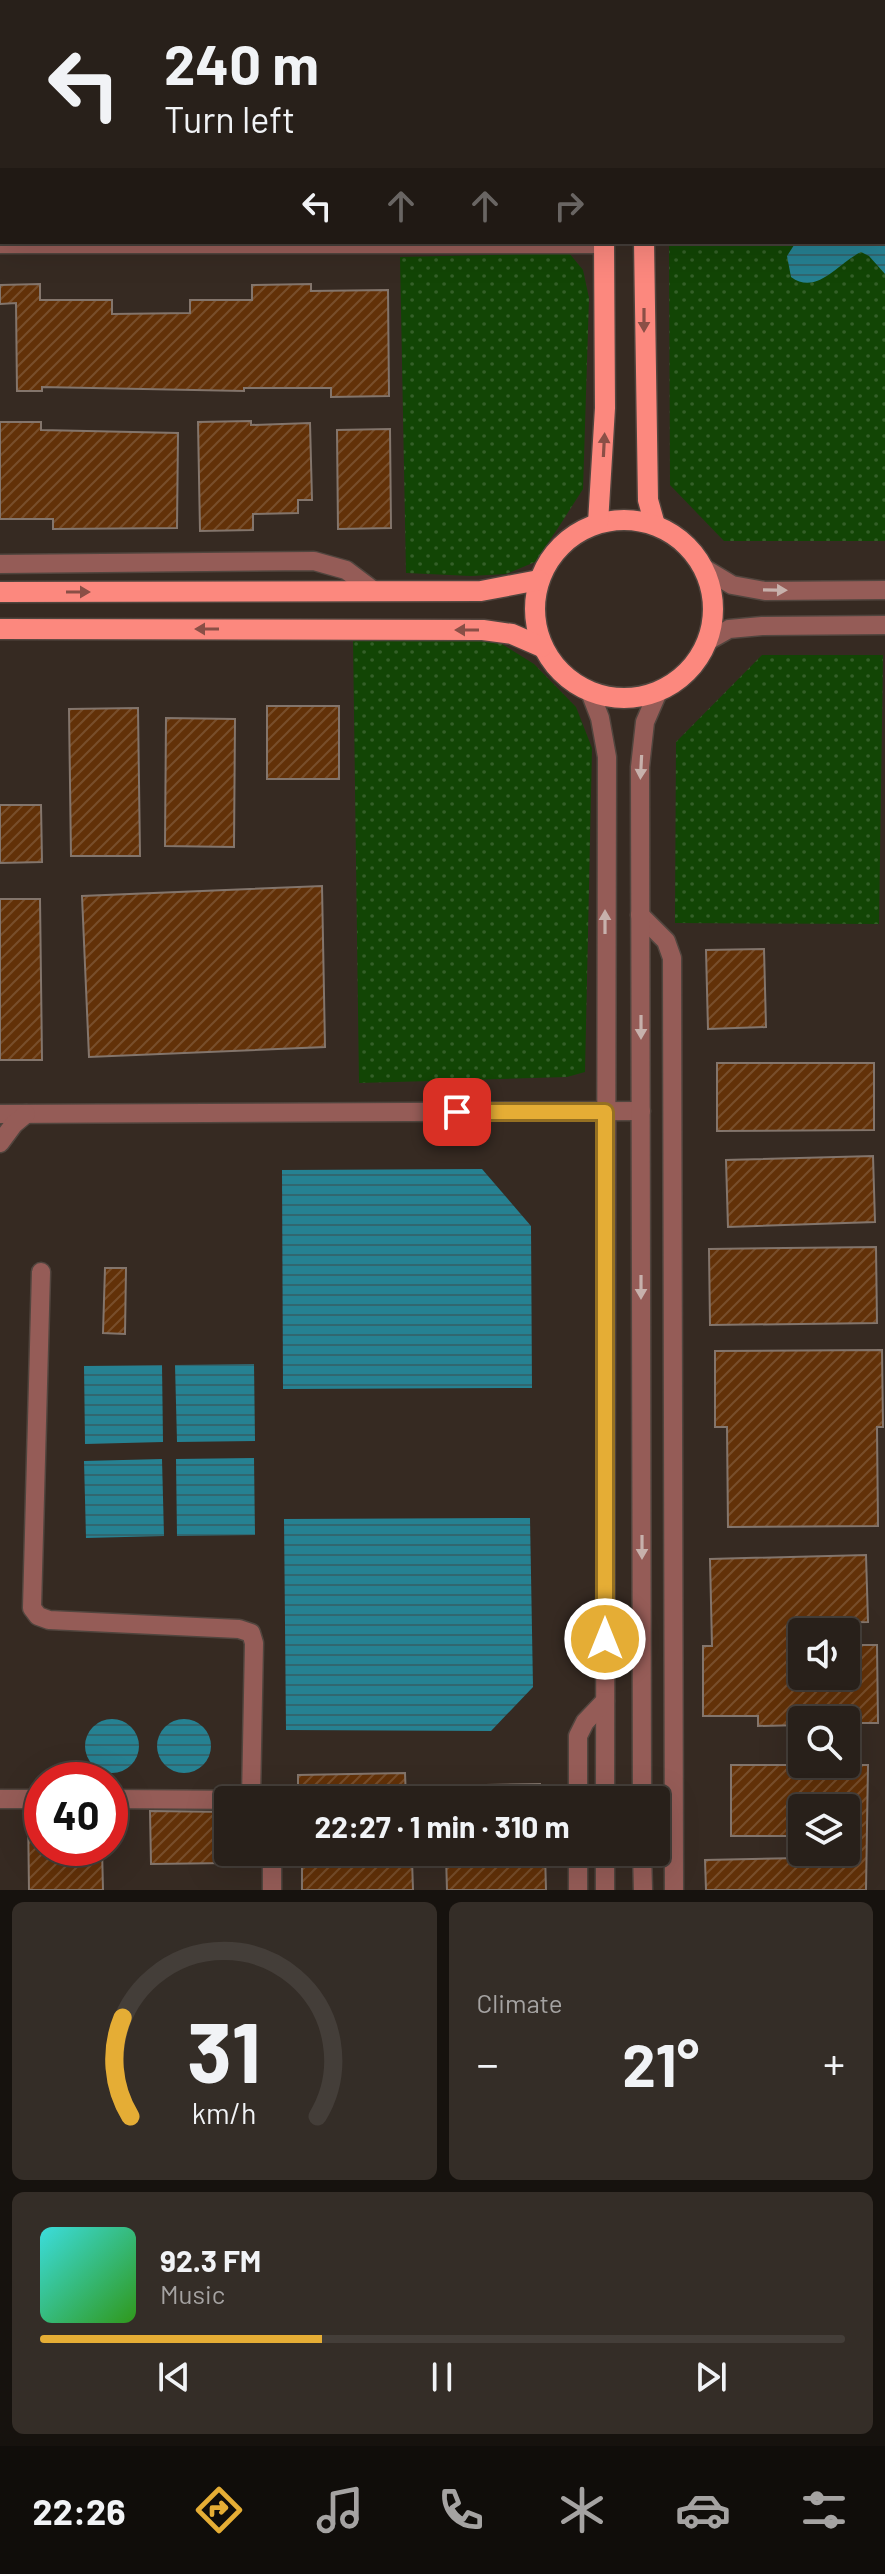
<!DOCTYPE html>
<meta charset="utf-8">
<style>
body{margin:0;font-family:Barlow,sans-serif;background:#342d27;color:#f1f3f6;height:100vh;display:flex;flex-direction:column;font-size:30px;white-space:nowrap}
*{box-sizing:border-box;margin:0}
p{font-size:26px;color:#a5a3a2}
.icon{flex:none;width:44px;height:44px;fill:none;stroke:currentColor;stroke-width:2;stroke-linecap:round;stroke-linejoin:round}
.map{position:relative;height:1890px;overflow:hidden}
.sheet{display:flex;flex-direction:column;gap:12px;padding:12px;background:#16120e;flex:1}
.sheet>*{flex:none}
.top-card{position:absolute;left:0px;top:0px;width:886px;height:244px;box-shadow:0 8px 32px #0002,0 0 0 2px #443e39;background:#28201a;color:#f1f3f6;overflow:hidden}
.fabs{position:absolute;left:788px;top:1618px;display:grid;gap:16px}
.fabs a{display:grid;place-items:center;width:72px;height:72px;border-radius:8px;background:#28201a;box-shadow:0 8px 32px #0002,0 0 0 2px #443e39;font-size:40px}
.speed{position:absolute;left:24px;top:1762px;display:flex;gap:16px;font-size:40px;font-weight:700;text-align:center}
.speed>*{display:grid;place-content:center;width:104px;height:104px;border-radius:50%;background:#28201a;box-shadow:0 8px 32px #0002,0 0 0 2px #443e39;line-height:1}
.speed .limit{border:12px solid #d22;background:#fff;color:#111}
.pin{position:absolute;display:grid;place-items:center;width:68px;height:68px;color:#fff;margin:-34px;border-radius:16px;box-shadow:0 4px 12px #0006}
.me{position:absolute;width:88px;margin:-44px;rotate:0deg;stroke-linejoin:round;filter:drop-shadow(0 0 6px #0008)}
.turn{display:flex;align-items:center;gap:28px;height:168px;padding:0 32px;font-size:36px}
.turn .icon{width:104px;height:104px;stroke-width:2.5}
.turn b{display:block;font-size:56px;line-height:68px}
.lanes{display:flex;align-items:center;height:76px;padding:0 32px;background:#0003;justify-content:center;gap:40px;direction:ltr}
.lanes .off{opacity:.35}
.big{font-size:60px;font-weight:700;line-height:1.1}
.sheet .card{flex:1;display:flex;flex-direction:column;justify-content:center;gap:12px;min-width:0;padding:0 28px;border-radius:12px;background:#342d27}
.sheet .dial{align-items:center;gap:0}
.dial svg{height:208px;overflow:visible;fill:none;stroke:#443e39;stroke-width:7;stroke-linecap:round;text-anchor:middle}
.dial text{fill:#f1f3f6;stroke:none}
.song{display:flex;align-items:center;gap:24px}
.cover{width:96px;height:96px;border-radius:12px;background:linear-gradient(135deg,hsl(180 70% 55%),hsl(110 70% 35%))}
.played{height:8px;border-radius:4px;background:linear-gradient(90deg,#e5ad35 35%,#443e39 35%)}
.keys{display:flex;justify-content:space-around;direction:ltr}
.heat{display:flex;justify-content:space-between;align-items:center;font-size:44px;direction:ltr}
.sheet .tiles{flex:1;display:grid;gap:12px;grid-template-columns:1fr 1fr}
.card:last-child{grid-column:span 2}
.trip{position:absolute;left:214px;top:1786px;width:456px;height:80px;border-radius:8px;background:#28201a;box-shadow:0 8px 32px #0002,0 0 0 2px #443e39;font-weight:700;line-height:80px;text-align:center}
.dock{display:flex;height:128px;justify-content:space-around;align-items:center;background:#100d0a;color:#a5a3a2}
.dock .icon{width:56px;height:56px}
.dock .active{color:#e5ad35}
.dock b{font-size:36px;color:#f1f3f6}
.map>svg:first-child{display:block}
</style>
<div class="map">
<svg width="885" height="1890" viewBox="0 0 885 1890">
<defs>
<pattern id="green-dots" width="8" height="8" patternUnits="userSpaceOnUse" patternTransform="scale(2)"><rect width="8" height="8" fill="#124505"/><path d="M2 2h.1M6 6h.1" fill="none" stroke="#345f28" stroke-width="1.8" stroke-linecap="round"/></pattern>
<pattern id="water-rules" width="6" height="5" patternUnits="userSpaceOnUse" patternTransform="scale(2)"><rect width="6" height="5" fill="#268192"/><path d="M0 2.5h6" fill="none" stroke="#316770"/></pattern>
<pattern id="building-hatch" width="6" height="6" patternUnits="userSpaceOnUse" patternTransform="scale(2)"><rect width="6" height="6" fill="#623108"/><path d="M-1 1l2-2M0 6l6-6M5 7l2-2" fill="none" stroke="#784e2b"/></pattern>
</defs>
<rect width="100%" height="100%" fill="#362a22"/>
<g fill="url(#green-dots)">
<polygon points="885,92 885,541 724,541 670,485 669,242 884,242"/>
<polygon points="569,253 583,270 589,298 583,489 558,528 535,562 506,574 471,576 406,573 400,257"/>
<polygon points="353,639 497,641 534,664 576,707 592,748 585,1072 567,1077 359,1083"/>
<polygon points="762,655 883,655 879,924 675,923 676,742"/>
</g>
<g fill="url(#water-rules)">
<path d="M 885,193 L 885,274 L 869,256 L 861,252 C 838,263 817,296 791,277 L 787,256 L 796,242 L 884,242 Z"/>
<polygon points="482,1169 531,1226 532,1388 283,1389 282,1170"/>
<polygon points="254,1364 255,1441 177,1442 175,1365"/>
<polygon points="162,1365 163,1442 85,1444 84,1366"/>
<polygon points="254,1458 255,1535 177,1536 176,1459"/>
<polygon points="162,1459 164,1536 86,1538 84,1461"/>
<polygon points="530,1518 533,1687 491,1731 286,1730 284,1519"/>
<circle cx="184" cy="1746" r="27"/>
<circle cx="112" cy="1746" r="27"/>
</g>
<g fill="url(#building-hatch)" stroke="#83756c" stroke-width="2">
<polygon points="40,284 40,300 112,300 112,314 190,313 190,300 252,300 252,285 311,284 311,291 388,290 389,396 331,397 331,388 244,388 244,391 42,387 42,391 17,391 16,303 0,304 0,285"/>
<polygon points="251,421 251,425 310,423 312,500 298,500 298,513 253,514 253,530 200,531 198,422"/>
<polygon points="0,422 41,422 41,430 178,433 177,528 53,529 53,519 0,519"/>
<polygon points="390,429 391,528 338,529 337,430"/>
<rect x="267" y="706" width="72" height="73"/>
<polygon points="138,708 140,856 71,856 69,709"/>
<polygon points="166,718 235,719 234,847 165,846"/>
<polygon points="0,805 41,805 42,862 0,863"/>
<polygon points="322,886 325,1047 89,1057 82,896"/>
<polygon points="0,899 40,899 42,1060 0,1060"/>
<polygon points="764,949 766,1027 708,1029 706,950"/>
<polygon points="717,1063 874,1063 874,1130 717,1131"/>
<polygon points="873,1156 875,1222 728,1227 726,1160"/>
<polygon points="876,1247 877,1323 710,1325 709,1249"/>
<polygon points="105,1268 126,1268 125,1334 103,1333"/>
<polygon points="882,1350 883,1427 877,1427 878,1526 728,1527 727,1427 715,1427 715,1351"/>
<polygon points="866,1555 868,1622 802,1623 802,1676 846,1676 846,1645 877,1645 878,1723 858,1723 858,1740 846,1740 846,1720 802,1720 802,1725 758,1726 758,1716 703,1716 703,1646 712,1646 710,1559"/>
<polygon points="731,1765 868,1765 866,1890 706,1890 705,1860 850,1857 850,1837 846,1837 846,1808 802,1808 802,1836 731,1836"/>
<polygon points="405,1773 406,1800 298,1800 298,1775"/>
<polygon points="540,1784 540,1800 437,1800 437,1786"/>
<polygon points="28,1811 42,1811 42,1848 102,1848 103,1890 29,1890"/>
<polygon points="150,1811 228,1812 228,1863 151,1864"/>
<polygon points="545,1854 546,1890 447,1890 446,1856"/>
<polygon points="412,1860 413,1890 302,1890 302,1866"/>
</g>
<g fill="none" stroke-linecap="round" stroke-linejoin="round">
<defs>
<g id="minor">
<polyline points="140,0 140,2"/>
<polyline points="576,0 576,2"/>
<polyline points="667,0 667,2"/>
<polyline points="701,2 701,0"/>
<polyline points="733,2 733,0"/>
<polyline points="884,29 885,29"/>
<polyline points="884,69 885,69"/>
<polyline points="0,244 604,244"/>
<polyline points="0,564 314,561 346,570 374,591"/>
<polyline points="702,567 732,585 765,591 885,590"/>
<polyline points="706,642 729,629 762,626 885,625"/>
<polyline points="590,692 600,718 607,757 605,1800"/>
<polyline points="640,915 666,941 672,958 674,1890"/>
<polyline points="0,1114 641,1111"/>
<polyline points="0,1143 14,1124 26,1114"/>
<polyline points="41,1272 32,1608 38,1616 49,1620 239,1629 251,1633 254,1643 251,1799"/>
<polyline points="0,1799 42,1799"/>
<polyline points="110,1799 265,1800"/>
<polyline points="578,1800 578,1736 585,1722 605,1701"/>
<polyline points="642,1800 640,767 645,722 658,692"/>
<polyline points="272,1852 272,1890"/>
<polyline points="578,1852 578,1890"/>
<polyline points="642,1852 643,1890"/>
<polyline points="272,1855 352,1852"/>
<polyline points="605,1890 605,1852"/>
</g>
<g id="major">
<polyline points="603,0 603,2"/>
<polyline points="644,0 644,2"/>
<polyline points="644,242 648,500 655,525"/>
<circle cx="624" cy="609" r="89"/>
<polyline points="598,523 605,408 604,242"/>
<polyline points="0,592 481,591 539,580"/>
<polyline points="0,629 483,630 512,634 542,647"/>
</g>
</defs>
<use href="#minor" stroke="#51453e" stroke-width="21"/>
<use href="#major" stroke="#51453e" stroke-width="23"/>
<use href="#minor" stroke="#955c57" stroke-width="18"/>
<use href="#major" stroke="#fc887e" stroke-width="20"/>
</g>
<defs><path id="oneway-solid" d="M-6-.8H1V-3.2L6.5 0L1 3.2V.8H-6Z" transform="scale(2)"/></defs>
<g fill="#8a4f46">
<use href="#oneway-solid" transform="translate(644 320) rotate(90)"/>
<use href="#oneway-solid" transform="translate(604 445) rotate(-87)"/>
<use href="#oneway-solid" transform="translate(78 592)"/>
<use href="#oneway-solid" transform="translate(207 629) rotate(-180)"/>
<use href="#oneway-solid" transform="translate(467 630) rotate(-180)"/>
</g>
<g fill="#c7b1ac">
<use href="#oneway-solid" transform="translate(775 590) rotate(1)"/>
<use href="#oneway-solid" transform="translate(641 767) rotate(93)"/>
<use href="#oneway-solid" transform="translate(605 922) rotate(-90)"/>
<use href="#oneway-solid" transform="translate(641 1027) rotate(90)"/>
<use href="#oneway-solid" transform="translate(641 1287) rotate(90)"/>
<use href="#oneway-solid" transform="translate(642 1547) rotate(90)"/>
</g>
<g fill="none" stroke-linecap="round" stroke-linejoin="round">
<defs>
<polyline id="route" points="457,1112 605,1112 605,1639"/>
</defs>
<use href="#route" stroke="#957022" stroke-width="20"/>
<use href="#route" stroke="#e5ad35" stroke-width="14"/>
</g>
</svg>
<div class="fabs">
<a><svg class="icon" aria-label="sound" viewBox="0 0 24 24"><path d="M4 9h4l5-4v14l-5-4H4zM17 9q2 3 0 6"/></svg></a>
<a><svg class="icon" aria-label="search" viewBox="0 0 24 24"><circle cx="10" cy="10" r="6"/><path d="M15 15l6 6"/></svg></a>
<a><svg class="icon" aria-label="layers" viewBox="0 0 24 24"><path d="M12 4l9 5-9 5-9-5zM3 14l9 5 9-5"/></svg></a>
</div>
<div class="speed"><div class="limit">40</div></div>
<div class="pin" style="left:457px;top:1112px;background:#d93025"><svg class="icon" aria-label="arrive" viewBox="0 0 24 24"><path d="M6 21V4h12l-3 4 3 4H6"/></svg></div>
<svg class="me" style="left:605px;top:1639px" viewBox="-20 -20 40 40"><circle r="17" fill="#e5ad35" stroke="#fff" stroke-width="3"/><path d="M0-11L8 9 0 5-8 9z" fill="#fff"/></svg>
<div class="trip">22:27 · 1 min · 310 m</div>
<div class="top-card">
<div class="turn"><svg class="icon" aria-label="left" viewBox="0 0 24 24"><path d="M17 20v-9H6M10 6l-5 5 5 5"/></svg><div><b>240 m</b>Turn left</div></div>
<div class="lanes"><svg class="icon" aria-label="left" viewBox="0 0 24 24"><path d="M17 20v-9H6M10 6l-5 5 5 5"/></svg><svg class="icon off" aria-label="ahead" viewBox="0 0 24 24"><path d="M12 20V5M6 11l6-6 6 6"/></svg><svg class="icon off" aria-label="ahead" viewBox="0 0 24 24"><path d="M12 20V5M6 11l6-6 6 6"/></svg><svg class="icon off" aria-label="right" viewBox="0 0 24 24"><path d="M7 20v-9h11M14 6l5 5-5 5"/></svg></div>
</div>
</div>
<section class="sheet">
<div class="tiles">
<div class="card dial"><svg viewBox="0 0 100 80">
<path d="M14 69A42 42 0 1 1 86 69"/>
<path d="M14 69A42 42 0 0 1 11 31" stroke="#e5ad35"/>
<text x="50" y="56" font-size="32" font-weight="700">31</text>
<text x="50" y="72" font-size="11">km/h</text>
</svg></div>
<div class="card"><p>Climate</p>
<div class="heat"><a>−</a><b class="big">21°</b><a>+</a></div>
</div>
<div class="card">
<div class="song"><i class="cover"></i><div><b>92.3 FM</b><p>Music</p></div></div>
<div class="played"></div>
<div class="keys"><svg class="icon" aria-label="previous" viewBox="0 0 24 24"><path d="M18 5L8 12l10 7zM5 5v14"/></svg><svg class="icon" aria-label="pause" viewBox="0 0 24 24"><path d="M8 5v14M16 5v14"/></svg><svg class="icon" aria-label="next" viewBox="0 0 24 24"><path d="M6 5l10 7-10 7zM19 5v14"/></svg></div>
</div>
</div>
</section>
<nav class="dock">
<b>22:26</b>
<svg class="icon active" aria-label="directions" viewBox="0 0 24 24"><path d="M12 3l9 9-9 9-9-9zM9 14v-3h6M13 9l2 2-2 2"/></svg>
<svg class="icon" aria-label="music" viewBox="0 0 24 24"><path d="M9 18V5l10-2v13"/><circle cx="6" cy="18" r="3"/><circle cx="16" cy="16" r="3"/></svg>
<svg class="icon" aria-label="phone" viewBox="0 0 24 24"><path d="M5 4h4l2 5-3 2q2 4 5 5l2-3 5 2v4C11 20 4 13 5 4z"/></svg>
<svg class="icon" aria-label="climate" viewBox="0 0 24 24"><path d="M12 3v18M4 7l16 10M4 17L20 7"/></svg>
<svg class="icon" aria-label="car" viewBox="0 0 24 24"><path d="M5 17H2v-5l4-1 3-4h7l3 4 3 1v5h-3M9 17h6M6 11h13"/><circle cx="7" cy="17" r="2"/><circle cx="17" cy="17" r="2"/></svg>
<svg class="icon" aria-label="filters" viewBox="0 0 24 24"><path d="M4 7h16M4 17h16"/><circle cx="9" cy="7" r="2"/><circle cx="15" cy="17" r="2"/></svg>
</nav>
